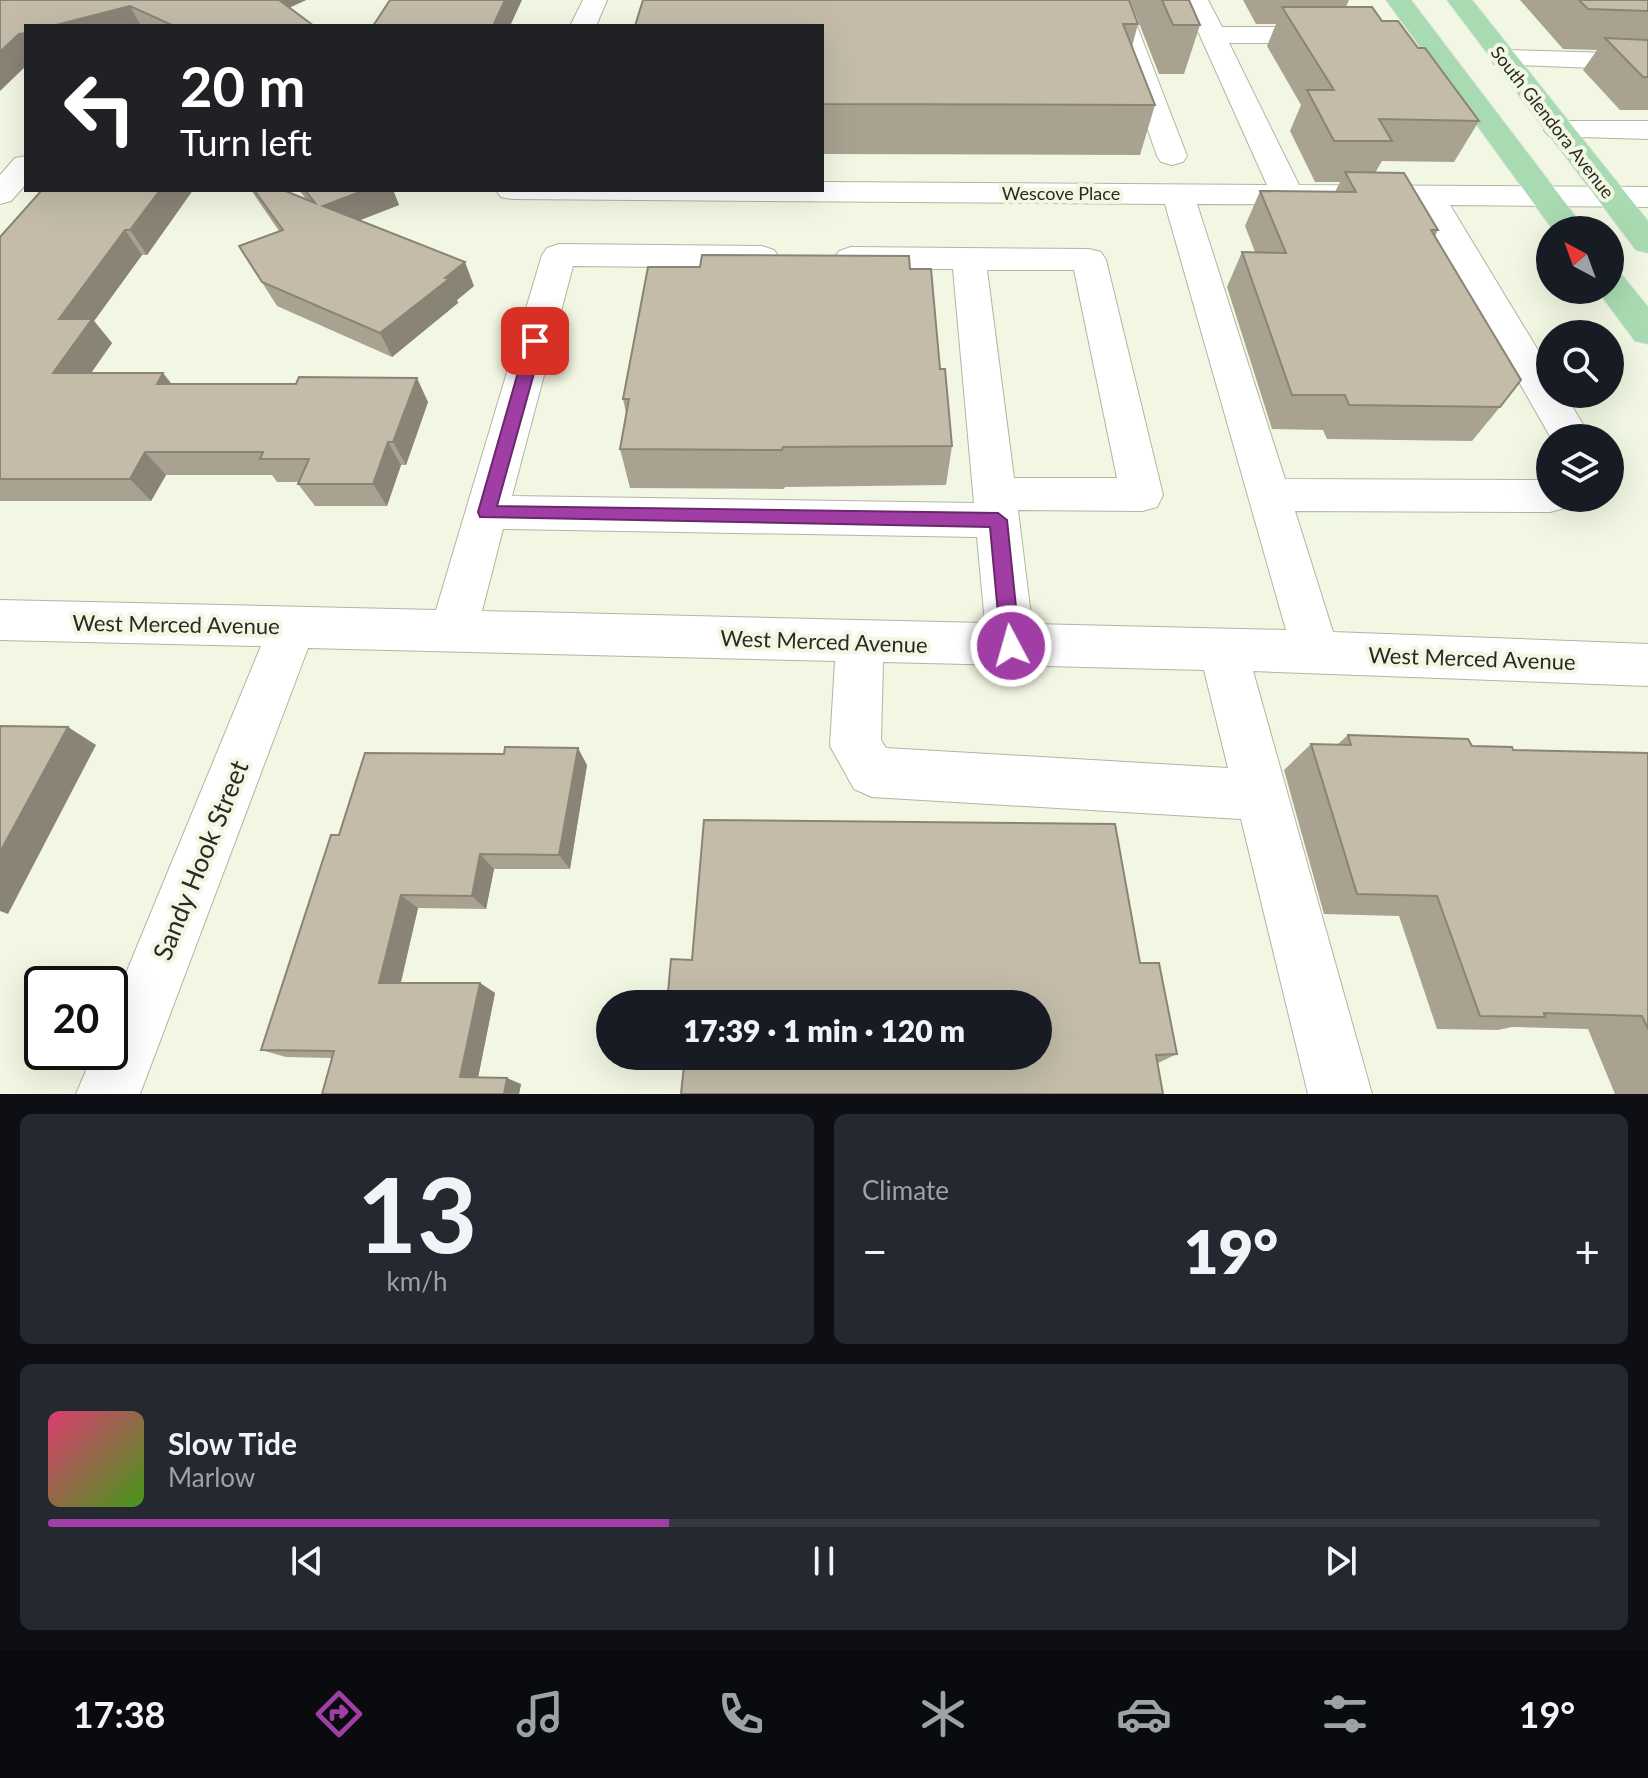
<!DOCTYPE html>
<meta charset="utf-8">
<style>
body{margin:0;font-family:Lato,sans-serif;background:#242831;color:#f1f3f6;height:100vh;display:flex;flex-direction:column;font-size:30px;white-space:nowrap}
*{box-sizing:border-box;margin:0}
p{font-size:26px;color:#9ea1a6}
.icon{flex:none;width:44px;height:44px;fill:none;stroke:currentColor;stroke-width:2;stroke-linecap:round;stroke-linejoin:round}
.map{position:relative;height:1094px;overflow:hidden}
.sheet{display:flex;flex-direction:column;gap:20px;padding:20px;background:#0d0f14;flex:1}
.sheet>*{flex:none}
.banner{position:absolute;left:24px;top:24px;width:800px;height:168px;border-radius:0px;box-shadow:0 8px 32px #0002;background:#202124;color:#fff;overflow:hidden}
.needle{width:52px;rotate:319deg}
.fabs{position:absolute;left:1536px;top:216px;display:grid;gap:16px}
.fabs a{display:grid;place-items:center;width:88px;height:88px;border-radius:50%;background:#171b24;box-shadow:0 8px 32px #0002;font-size:40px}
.speed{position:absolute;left:24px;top:966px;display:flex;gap:16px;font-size:40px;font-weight:700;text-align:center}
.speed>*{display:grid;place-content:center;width:104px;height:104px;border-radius:50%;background:#171b24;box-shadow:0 8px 32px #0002;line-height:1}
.speed .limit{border:4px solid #111;border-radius:12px;background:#fff;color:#111}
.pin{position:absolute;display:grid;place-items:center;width:68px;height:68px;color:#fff;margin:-34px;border-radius:16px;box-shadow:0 4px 12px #0006}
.me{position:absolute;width:88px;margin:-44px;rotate:354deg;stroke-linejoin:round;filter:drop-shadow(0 0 6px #0008)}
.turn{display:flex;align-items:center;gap:28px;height:168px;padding:0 24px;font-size:36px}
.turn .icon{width:104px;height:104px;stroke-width:2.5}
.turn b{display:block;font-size:56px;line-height:68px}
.big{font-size:60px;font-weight:800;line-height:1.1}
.sheet .card{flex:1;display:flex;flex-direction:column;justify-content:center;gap:12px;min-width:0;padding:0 28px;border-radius:12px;background:#242831}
.sheet .dial{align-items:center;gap:0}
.dial b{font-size:104px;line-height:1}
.song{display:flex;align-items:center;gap:24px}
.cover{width:96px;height:96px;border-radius:12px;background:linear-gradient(135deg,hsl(340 70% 55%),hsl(100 70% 35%))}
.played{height:8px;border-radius:4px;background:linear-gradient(90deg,#a03ea5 40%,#363941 40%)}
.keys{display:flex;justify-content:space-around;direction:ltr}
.heat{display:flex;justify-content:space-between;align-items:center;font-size:44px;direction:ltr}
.sheet .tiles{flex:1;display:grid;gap:20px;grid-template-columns:1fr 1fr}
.card:last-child{grid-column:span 2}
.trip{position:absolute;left:596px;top:990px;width:456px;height:80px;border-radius:40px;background:#171b24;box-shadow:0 8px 32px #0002;font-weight:800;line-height:80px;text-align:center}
.tab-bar{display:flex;height:128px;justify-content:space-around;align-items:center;background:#090b0e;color:#9ea1a6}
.tab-bar .icon{width:56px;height:56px}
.tab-bar .current{color:#a03ea5}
.tab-bar b{font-size:36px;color:#f1f3f6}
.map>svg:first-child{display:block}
</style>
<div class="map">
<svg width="1648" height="1094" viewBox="0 0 1648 1094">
<rect width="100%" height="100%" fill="#f1f7e2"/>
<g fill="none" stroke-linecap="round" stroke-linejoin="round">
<defs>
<g id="minor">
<polygon points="583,0 607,0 596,26 570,26"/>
<polygon points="1103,0 1127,0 1187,156 1183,162 1172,165 1161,162 1157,156"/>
<path d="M 1184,0 L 1208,0 L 1222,27 L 1330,27 L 1339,29 L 1343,35 L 1339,41 L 1330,43 L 1229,43 L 1299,185 L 1648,187 L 1648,207 L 1450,205 L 1550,370 L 1550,394 L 1565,394 L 1591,438 L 1551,438 L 1418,205 L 1197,204 L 1285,479 L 1550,480 L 1550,498 L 1570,498 L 1565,508 L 1550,512 L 1295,511 L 1333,632 L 1648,644 L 1648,686 L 1253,671 L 1372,1094 L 1308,1094 L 1241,819 L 872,797 L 854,789 L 830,746 L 835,661 L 308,648 L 140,1094 L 76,1094 L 94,1052 L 110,1052 L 110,1012 L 261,646 L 0,640 L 0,600 L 436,610 L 542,255 L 547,248 L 559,244 L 762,246 L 774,250 L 779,257 L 774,264 L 762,268 L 573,266 L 512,496 L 974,503 L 953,269 L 851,269 L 839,265 L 834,258 L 839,251 L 851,247 L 1089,249 L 1101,252 L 1106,260 L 1163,495 L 1157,507 L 1142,511 L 1018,510 L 1032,624 L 1286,630 L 1165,204 L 512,199 L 501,197 L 496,190 L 822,190 L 822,182 L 1267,185 ZM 987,270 L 1074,270 L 1117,478 L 1014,478 ZM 503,529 L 977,537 L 985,623 L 482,611 ZM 883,662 L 1204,670 L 1228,768 L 886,748 L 881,740 Z"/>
<polygon points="1504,50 1648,54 1648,70 1494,64 1491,58 1494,52"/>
<polygon points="1559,121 1648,121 1648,139 1549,136 1544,130 1549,124"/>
<polygon points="26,156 26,184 11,201 0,204 0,175 15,158"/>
</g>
<g id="major">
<polygon points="1386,0 1411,0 1586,230 1553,230"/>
<polygon points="1447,0 1472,0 1648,221 1648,253 1636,250"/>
<polygon points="1610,272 1622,275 1648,307 1648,344 1635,341 1597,290 1610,290"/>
</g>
</defs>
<use href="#minor" stroke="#b1b6a2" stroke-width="2"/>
<use href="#major" stroke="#e1e1e0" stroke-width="2"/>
<use href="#minor" fill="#fff" fill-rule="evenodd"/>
<use href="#major" fill="#a9dbb2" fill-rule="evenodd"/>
</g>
<g fill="#a9a291">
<polygon points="0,0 306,0 289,8 314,26 26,26"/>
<polygon points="1130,0 1189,0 1200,25 1184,74 1159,74"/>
<polygon points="1243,0 1349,0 1346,7 1382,21 1418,48 1479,121 1454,162 1382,161 1375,173 1438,230 1435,236 1500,407 1472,441 1327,439 1323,430 1272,429 1227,287 1242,252 1255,252 1245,226 1260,191 1335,192 1340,182 1315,182 1290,131 1301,105 1267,46 1276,24 1256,24"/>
<polygon points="1520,0 1648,0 1648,110 1620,110 1583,70 1597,50 1563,49"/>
<polygon points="1138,24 1132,47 1155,105 1140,155 822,154 822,26"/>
<polygon points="42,190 193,190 147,255 142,255 94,321 112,343 91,373 171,384 428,402 406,465 401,465 387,506 315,506 298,484 299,482 277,482 272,475 166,475 151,501 0,501 0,237"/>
<polygon points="251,190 283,190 306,199 299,190 393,190 399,205 360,220 474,286 457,300 458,303 392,357 277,306 239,246 279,231"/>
<polygon points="700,267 910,269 940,369 952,446 946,485 785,487 784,489 630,488 620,449 626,413 623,399"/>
<polygon points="1348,735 1513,750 1648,753 1648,1094 1615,1094 1588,1029 1512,1027 1498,1030 1437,1029 1399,916 1324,914 1284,770 1311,744 1338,744"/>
<polygon points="504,754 587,765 570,869 494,869 486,909 418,908 401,983 480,983 495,993 478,1077 521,1084 519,1094 322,1094 332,1058 286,1057 261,1050 339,835"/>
<polygon points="1140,963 1177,1054 1158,1063 684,1063 672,1062 666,1056 1038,1056"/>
</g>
<g fill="#898476">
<polygon points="271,0 306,0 277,13"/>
<polygon points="505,0 522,0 510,26 493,26"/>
<polygon points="130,6 141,26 52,26"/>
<polygon points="26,33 26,66 0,91 0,52 19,34"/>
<polygon points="160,190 193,190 147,255 130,230"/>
<polygon points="365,190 393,190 399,205 335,230 323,206"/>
<polygon points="125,230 142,255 94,321 112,343 75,396 53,373 59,319"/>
<polygon points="465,262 474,286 457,300 458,303 392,357 380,333"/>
<polygon points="163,373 182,397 157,384"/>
<polygon points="417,378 428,402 406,465 393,442"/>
<polygon points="388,442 401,465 387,506 373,484"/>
<polygon points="145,452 166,475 151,501 130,479"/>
<polygon points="68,727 96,745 8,914 0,911 0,852"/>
<polygon points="578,748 587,765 570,869 559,855"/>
<polygon points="480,854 494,869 486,909 472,896"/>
<polygon points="401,895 418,908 398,993 379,983"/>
<polygon points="480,983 495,993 477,1083 460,1077"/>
<polygon points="507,1078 521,1084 519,1094 504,1094"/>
</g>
<g fill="#c4bca9" stroke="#898476" stroke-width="2">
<polygon points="0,0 279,0 314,26 174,26 130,6 52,26 26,26 26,33 19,34 0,52"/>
<polygon points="390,0 505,0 493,26 373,26"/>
<polygon points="643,0 1129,0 1138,24 1123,24 1155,105 822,104 822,26 635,26"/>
<polygon points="1162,0 1189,0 1200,25 1173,25"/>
<polygon points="1579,0 1648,0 1648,11 1588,9"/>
<polygon points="1282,7 1372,7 1382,21 1398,21 1418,48 1425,48 1479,121 1379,119 1392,141 1334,141 1307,90 1334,90"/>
<polygon points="1605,38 1648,40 1648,77 1643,77"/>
<polygon points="1345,172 1404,173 1438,230 1431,230 1521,380 1500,407 1349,405 1345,395 1292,395 1242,252 1286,253 1260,191 1356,192"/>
<polygon points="42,190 160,190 130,230 125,230 59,319 92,319 53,373 163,373 157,384 296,384 299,377 417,378 393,442 388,442 373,484 298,484 309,459 260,459 263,452 145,452 130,479 0,479 0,237"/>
<polygon points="254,190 283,190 315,203 305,190 365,190 323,206 465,262 445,278 449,279 380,333 262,282 239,246 283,230"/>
<polygon points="702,255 909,256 910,269 931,269 940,369 945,369 952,446 783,447 782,450 620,449 629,399 623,399 648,267 700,267"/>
<polygon points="0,726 68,727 0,852"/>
<polygon points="1348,735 1468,739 1472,746 1512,747 1513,750 1648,753 1648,1029 1642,1016 1544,1013 1545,1017 1480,1016 1437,896 1357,894 1311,744 1351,745"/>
<polygon points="505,747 578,748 559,855 480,854 472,896 401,895 379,983 480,983 460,1077 507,1078 504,1094 322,1094 334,1051 261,1050 331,835 339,835 365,753 504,754"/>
<polygon points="704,820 1115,824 1140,963 1159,963 1177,1054 1156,1055 1163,1094 681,1094 685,1056 1038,1056 1038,1004 667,1004 671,959 692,960"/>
</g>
<polygon fill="#a03ea5" stroke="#68286b" stroke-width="2" points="535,336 543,341 497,506 998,513 1007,520 1020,646 1018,652 1011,654 1004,652 1001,646 990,527 480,517 478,512 527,341"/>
<g text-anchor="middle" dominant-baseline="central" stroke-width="8" stroke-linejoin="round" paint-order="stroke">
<g font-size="18" fill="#292b23" stroke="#f1f7e2">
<text transform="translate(1553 122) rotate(52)">South Glendora Avenue</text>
<text x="1061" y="193">Wescove Place</text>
</g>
<g font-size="22" fill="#292b23" stroke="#f1f7e2">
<text transform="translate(176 624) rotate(1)">West Merced Avenue</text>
<text transform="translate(824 641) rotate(2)">West Merced Avenue</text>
<text transform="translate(1472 658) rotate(2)">West Merced Avenue</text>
</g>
<g font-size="26" fill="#292b23" stroke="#f1f7e2">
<text transform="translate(200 860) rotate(-68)">Sandy Hook Street</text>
</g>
</g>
</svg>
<div class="fabs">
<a><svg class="needle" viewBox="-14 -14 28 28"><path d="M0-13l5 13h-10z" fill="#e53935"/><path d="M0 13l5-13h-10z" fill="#9ea1a6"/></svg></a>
<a><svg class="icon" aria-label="search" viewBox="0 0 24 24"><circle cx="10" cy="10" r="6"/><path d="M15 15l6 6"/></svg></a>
<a><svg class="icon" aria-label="layers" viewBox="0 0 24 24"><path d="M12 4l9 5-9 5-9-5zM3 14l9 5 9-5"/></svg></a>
</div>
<div class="speed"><div class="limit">20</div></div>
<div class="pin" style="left:535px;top:341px;background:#d93025"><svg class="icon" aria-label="arrive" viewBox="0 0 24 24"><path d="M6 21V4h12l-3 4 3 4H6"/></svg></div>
<svg class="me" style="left:1011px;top:646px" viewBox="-20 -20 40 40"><circle r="17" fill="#a03ea5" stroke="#fff" stroke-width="3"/><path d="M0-11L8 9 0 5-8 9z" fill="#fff"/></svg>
<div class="trip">17:39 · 1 min · 120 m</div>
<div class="banner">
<div class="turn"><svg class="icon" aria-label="left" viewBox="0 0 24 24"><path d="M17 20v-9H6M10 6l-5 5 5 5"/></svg><div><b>20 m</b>Turn left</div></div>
</div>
</div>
<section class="sheet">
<div class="tiles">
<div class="card dial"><b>13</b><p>km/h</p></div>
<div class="card"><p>Climate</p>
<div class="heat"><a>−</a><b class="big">19°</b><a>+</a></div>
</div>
<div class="card">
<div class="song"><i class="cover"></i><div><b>Slow Tide</b><p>Marlow</p></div></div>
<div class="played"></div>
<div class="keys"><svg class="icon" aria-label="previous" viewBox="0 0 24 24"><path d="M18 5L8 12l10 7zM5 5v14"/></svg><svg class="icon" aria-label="pause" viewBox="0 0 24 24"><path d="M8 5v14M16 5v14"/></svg><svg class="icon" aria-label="next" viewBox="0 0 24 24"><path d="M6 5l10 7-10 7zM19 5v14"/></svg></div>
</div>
</div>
</section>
<nav class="tab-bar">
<b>17:38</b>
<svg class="icon current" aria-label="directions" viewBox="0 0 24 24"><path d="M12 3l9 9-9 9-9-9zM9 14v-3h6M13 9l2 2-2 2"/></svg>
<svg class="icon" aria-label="music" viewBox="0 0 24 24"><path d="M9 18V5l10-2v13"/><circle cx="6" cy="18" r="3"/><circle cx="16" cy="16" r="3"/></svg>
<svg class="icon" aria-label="phone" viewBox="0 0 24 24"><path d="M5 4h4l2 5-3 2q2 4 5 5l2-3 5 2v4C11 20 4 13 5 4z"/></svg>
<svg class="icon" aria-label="climate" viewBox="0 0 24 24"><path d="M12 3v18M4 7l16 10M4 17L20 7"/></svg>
<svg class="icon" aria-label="car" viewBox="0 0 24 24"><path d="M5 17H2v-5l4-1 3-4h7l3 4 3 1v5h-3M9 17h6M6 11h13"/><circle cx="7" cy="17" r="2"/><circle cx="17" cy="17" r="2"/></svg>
<svg class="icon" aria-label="filters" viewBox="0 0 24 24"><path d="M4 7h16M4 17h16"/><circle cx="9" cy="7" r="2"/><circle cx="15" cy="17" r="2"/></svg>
<b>19°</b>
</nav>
